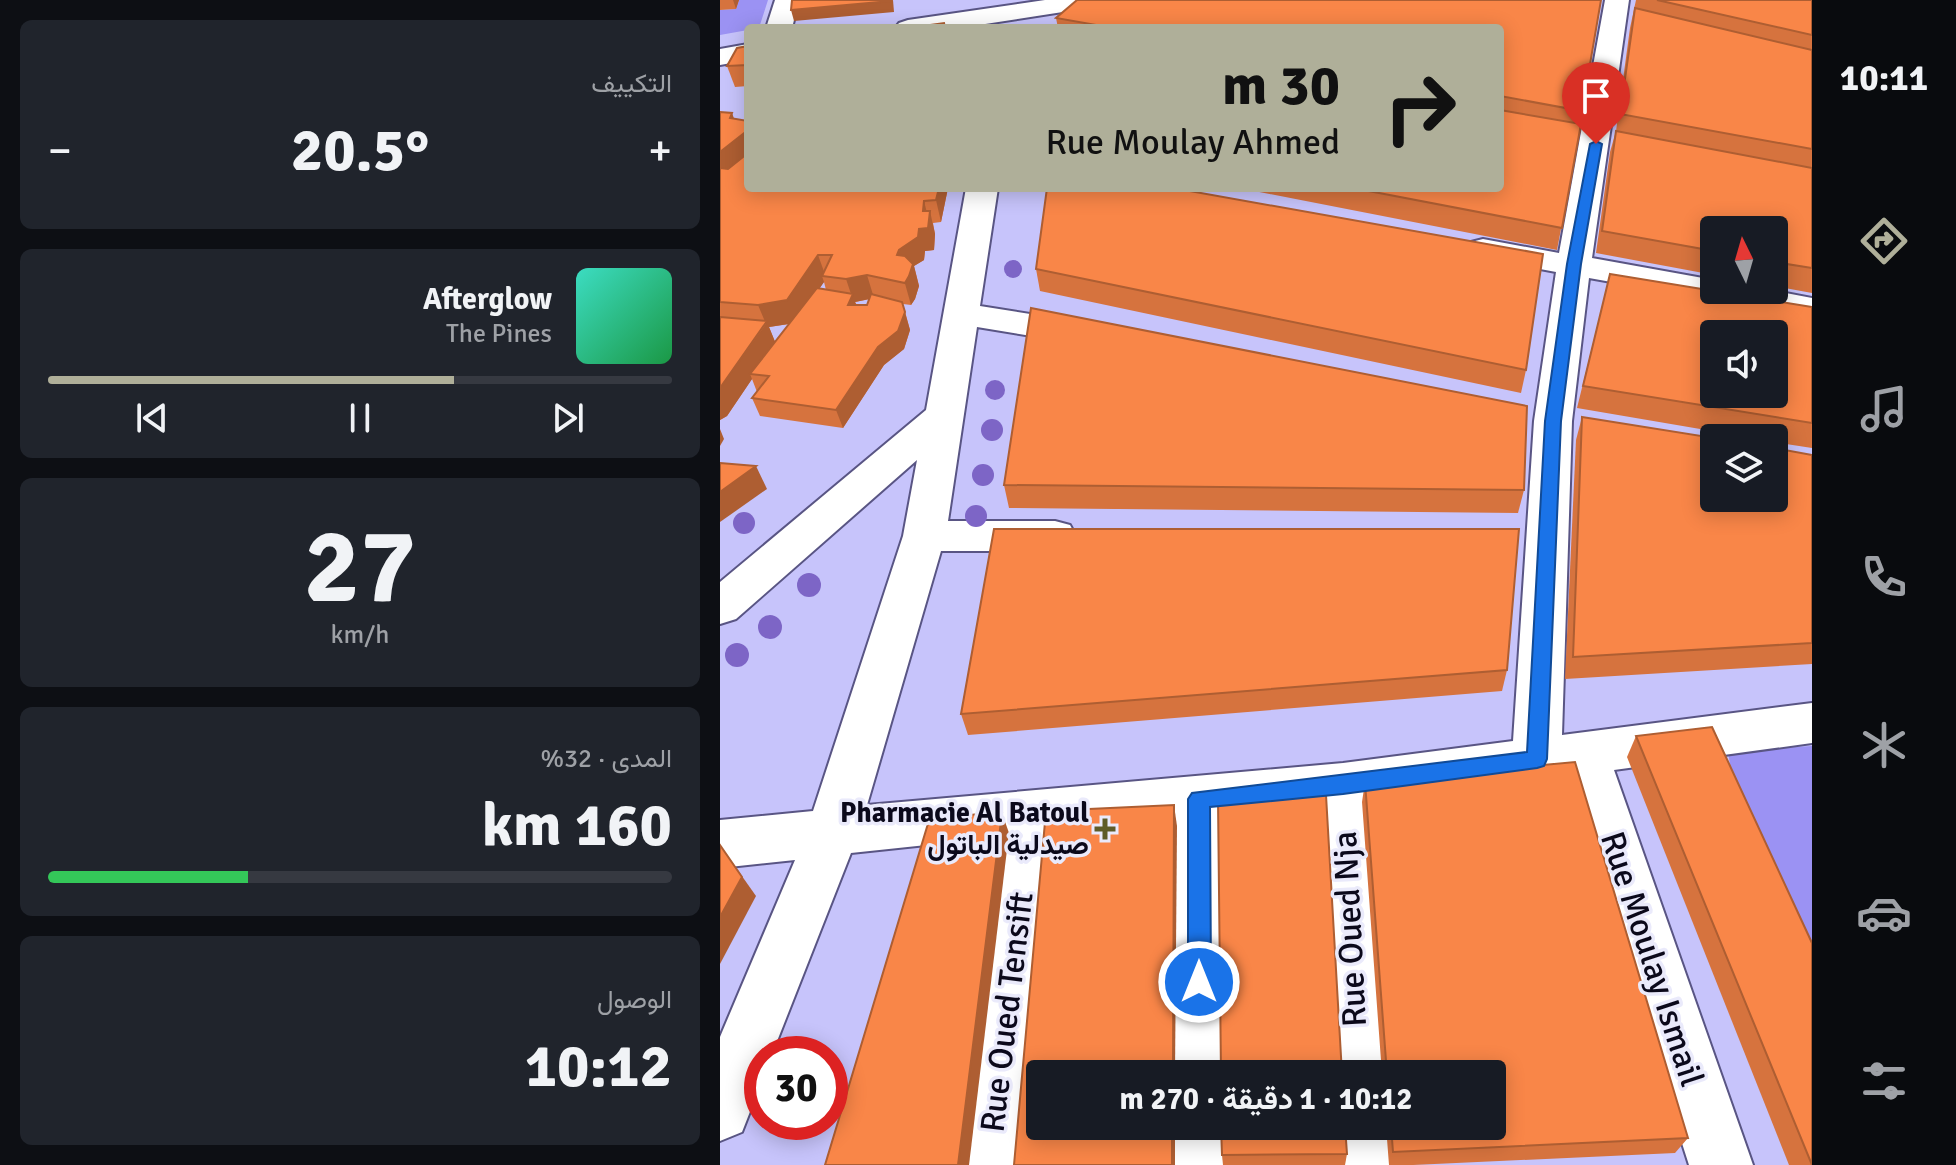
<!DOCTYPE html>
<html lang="ar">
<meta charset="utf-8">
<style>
body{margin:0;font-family:Signika,Vazirmatn,sans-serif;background:#20242c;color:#f1f3f6;direction:rtl;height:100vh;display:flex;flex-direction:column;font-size:30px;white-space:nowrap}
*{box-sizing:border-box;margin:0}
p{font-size:26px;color:#9ea1a6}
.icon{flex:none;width:44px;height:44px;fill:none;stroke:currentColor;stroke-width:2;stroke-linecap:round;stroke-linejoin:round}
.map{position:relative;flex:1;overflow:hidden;direction:ltr}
.sheet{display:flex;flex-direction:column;gap:20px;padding:20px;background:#0d0f14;width:720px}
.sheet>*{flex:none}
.banner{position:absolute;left:24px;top:24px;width:760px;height:168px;border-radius:8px;box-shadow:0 4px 20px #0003;direction:rtl;background:#afaf99;color:#111;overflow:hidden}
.needle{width:52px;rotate:355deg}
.fabs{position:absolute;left:980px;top:216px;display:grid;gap:16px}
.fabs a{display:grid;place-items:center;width:88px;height:88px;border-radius:8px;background:#171b24;box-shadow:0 4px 20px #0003;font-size:40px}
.speed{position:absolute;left:24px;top:1036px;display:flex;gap:16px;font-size:40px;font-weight:700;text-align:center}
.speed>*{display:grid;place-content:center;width:104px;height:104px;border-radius:50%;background:#171b24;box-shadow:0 4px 20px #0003;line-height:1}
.speed .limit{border:12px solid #d22;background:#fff;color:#111}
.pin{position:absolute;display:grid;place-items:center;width:68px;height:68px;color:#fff;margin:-82px -34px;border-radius:50% 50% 50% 0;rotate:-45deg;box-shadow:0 0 8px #0007}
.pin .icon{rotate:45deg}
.me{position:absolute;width:88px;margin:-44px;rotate:0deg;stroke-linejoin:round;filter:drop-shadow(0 0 6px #0008)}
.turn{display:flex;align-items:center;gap:28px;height:168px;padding:0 32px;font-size:36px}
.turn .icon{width:104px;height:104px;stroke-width:2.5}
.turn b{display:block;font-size:56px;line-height:68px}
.big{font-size:60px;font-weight:700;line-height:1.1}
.sheet .widget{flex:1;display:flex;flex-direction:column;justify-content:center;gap:12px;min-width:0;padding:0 28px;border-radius:12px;background:#20242c}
.sheet .dial{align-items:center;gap:0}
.dial b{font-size:104px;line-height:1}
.song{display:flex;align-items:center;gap:24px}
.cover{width:96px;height:96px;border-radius:12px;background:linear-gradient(135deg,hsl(170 70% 55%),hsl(140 70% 35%))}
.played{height:8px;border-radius:4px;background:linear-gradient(90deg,#afaf99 65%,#363941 65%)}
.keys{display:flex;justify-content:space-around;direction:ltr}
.heat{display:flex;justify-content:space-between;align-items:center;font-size:44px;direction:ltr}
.charge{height:12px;border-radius:6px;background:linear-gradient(90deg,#34c759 32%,#363941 0)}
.trip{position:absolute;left:306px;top:1060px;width:480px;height:80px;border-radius:8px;background:#171b24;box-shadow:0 4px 20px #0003;font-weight:700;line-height:80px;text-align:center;direction:rtl}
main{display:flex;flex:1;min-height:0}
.tab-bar{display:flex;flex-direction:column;width:144px;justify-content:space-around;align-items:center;background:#090b0e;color:#9ea1a6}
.tab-bar .icon{width:56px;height:56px}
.tab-bar .on{color:#afaf99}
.tab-bar b{font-size:36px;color:#f1f3f6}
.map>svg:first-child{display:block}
</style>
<main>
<nav class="tab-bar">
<b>10:11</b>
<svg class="icon on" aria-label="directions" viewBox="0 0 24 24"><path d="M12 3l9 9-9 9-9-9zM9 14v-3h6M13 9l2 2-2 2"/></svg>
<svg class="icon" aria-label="music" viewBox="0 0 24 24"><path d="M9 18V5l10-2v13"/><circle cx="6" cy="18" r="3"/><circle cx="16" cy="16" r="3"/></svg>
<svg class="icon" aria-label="phone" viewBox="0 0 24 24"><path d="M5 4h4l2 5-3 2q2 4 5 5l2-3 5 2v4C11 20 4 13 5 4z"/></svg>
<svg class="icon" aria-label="climate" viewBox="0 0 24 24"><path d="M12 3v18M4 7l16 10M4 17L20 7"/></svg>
<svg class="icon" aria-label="car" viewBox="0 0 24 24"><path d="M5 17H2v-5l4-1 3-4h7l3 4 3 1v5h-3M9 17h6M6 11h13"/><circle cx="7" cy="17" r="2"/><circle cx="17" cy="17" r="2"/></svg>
<svg class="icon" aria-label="filters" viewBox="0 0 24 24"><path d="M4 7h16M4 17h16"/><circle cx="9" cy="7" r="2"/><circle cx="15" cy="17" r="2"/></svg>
</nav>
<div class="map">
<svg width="1092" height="1165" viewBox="0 0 1092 1165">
<rect width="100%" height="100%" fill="#c7c4fb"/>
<g fill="#9b92f3">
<polygon points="19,0 48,0 39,28 0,35 0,10 16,9"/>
<polygon points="1092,746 1092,962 1013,786 1008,751"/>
</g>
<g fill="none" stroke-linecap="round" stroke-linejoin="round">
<defs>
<g id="minor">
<polygon points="55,0 79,0 72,28 46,28"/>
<polygon points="325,0 387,0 384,5 375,7 239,28 175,28 179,23 188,20"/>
<polygon points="885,0 909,0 872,258 994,280 994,290 1050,290 1092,298 1092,318 869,278 852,421 842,735 1092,703 1092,743 894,770 1033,1165 969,1165 845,777 650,803 668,1074 608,1074 599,809 505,817 510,1074 450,1074 453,822 335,832 301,1165 237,1165 282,837 131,853 52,1054 42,1054 42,1081 22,1132 0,1141 0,1037 75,860 0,868 0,820 93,811 183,536 197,460 16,619 0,624 0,582 206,410 246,188 278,188 260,306 367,323 380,326 385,334 380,342 367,345 257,327 228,521 335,521 350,525 356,536 350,547 335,551 221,551 147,805 623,763 793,741 814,421 836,272 751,256 746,249 751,242 763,239 839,253"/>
<polygon points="28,44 28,60 0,65 0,49"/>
<polygon points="449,1126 511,1126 512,1165 448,1165"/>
<polygon points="610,1126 672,1126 675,1165 611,1165"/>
</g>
</defs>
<use href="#minor" stroke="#595584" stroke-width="4"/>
<use href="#minor" fill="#fff" fill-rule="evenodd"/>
</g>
<g fill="#7d65c6">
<circle cx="293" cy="269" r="9"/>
<circle cx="275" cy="390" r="10"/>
<circle cx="272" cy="430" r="11"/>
<circle cx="263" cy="475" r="11"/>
<circle cx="256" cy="516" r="11"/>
<circle cx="24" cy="523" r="11"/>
<circle cx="89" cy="585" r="12"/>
<circle cx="50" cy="627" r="12"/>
<circle cx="17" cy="655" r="12"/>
</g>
<g fill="#d6733e" fill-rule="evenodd">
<polygon points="0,0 19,0 16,9 0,10"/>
<polygon points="357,0 881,0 859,124 861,124 837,250 519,188 780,188 780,28 338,28 336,18"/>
<polygon points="916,0 1092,0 1092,293 1054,286 1054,230 994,230 994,275 876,253 890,152 896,131 910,28"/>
<polygon points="28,46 28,86 15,87 7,66"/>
<path d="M 0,111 L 28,188 L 228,188 L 221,222 L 213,223 L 215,234 L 214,250 L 205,251 L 204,260 L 194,266 L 199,286 L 195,299 L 191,305 L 183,304 L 190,330 L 184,349 L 164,365 L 123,428 L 40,416 L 32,398 L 37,392 L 32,379 L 7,416 L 0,420 ZM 104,282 L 106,290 L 99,289 ZM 150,299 L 147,305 L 137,305 L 135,302 ZM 69,324 L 55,342 L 49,327 Z"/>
<polygon points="316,269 806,370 801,393 320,291"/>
<polygon points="890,274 1092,307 1092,448 1054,442 1054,438 1033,438 857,408"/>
<polygon points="862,417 1092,455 1092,664 845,679 856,440"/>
<polygon points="284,485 804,490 798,513 289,508"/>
<polygon points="787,670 782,691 248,735 241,714"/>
<polygon points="916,736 1092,1165 1069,1165 907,757"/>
<polygon points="645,782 968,1138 955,1153 693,1165 669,1165 666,1126 772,1126 772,1074 662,1074 642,802"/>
<polygon points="627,1154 625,1165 503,1165 502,1155"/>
</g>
<g fill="#ae5e32">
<polygon points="13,0 19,0 16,9"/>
<polygon points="173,0 174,12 74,21 71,10"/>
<polygon points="12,113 20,135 28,130 28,158 0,181 0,152 10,118"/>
<polygon points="219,188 228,188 221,222 216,200"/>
<polygon points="204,201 209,221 210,211 215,234 214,250 205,251 204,260 194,266 199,286 195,299 191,305 177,255 203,211"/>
<polygon points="98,255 106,277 102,276 104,282 75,323 49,327 56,344 30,374 32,379 7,416 0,420 0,388 46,324 38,305"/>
<polygon points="147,275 154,298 135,302 139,311 128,305 132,297 126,279"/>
<polygon points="182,302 190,330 184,349 164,365 123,428 116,410"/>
<polygon points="0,429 4,439 0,446"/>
<polygon points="36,466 47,489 0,522 0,492"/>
<polygon points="454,805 457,826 455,1074 453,1074"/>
<polygon points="282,813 289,833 249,1165 238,1165"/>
<polygon points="0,845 36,896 0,964"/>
<rect x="452" y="1126" width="3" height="39"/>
</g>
<g fill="#f98648" stroke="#ae5e32" stroke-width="2" fill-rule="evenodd">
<polygon points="72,0 171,0 171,1 71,10"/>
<polygon points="357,0 881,0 862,111 780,96 780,28 393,28 336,18"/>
<polygon points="937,0 1092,0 1092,35"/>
<polygon points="915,8 1092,50 1092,149 900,114"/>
<polygon points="224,23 225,28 188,28"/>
<polygon points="28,46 28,65 7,66 17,48"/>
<polygon points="780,110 861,124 842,228 633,188 780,188"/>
<polygon points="0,112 12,113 10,118 28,121 28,130 0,152"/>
<polygon points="896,131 1092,168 1092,268 1054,262 1054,230 994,230 994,251 882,231"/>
<polygon points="28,153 28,188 219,188 216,200 204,201 203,211 210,211 208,228 199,229 198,237 179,250 177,255 185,256 193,264 189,276 185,283 147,275 126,279 102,276 112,255 98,255 67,300 38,305 0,302 0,168 8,169"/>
<polygon points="327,188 453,188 823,254 806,370 316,269"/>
<path d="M 890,274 L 1092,307 L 1092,423 L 863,386 ZM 994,334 L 1054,334 L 1054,394 L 994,394 Z"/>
<polygon points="97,288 133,294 128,305 147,305 151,294 182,302 185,312 178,331 158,347 116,410 32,398 49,376 30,374"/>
<polygon points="311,308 807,406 804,490 284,485"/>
<polygon points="0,317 47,321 0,388"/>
<polygon points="862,417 994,438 994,498 1054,498 1054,448 1092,455 1092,643 853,657"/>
<polygon points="0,463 36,466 0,492"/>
<polygon points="274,529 799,529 787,670 241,714"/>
<polygon points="992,727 1092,943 1092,1165 916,736"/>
<polygon points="855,762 968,1138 673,1152 671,1126 772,1126 772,1074 667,1074 645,782"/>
<polygon points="606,795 622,1074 501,1074 498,800"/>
<polygon points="454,805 453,1074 320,1074 320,1126 452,1126 452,1165 294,1165 326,811"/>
<polygon points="282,813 238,1165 105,1165 210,817"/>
<polygon points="0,845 22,877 0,917"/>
<polygon points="501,1126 625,1126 627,1154 502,1155"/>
</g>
<polygon fill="#1a73e8" stroke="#114b97" stroke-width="2" points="876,141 882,144 861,264 841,421 827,759 824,766 817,768 623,794 490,807 491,982 488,991 479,994 471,991 468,982 468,799 472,793 807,752 825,421 847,264 870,144"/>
<path fill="#5e5c28" stroke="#eaeafb" stroke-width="3" d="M381 817h8v8h8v8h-8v8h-8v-8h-8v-8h8z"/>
<g text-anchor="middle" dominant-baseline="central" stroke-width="7" stroke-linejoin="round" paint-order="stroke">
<g font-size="28" font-weight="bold" fill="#0b091b" stroke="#eaeafb" text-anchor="end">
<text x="369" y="813">Pharmacie Al Batoul<tspan x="369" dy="32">صيدلية الباتول</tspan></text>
</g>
<g font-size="34" fill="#0b091b" stroke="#eaeafb">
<text transform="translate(630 929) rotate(-93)">Rue Oued Nja</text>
<text transform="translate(932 959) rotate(72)">Rue Moulay Ismail</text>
<text transform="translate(287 1012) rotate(-83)">Rue Oued Tensift</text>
</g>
</g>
</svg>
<div class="fabs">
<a><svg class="needle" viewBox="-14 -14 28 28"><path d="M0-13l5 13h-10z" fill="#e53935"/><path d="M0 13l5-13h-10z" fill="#9ea1a6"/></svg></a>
<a><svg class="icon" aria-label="sound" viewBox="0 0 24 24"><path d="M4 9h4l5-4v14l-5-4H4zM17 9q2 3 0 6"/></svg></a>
<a><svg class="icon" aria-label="layers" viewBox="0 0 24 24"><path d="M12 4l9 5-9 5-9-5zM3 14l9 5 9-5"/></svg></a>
</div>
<div class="speed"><div class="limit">30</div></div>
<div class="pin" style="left:876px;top:144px;background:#d93025"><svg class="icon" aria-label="arrive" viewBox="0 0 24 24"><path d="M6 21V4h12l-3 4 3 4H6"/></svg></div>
<svg class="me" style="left:479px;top:982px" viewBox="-20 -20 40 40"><circle r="17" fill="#1a73e8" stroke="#fff" stroke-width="3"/><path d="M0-11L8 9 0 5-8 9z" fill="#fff"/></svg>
<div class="trip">10:12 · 1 دقيقة · 270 m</div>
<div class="banner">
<div class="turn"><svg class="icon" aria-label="right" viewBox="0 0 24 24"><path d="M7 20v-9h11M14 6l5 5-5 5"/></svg><div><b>30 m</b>Rue Moulay Ahmed</div></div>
</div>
</div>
<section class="sheet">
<div class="widget"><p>التكييف</p>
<div class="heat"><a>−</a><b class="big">20.5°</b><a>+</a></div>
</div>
<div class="widget">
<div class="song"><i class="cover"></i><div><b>Afterglow</b><p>The Pines</p></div></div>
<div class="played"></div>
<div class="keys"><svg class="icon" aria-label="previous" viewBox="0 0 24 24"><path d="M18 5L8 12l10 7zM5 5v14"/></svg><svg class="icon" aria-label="pause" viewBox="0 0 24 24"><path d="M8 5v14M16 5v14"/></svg><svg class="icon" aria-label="next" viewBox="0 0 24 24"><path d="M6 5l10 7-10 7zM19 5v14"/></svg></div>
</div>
<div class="widget dial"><b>27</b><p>km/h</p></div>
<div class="widget"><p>المدى · 32%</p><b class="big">160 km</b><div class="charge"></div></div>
<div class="widget"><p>الوصول</p><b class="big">10:12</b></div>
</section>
</main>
